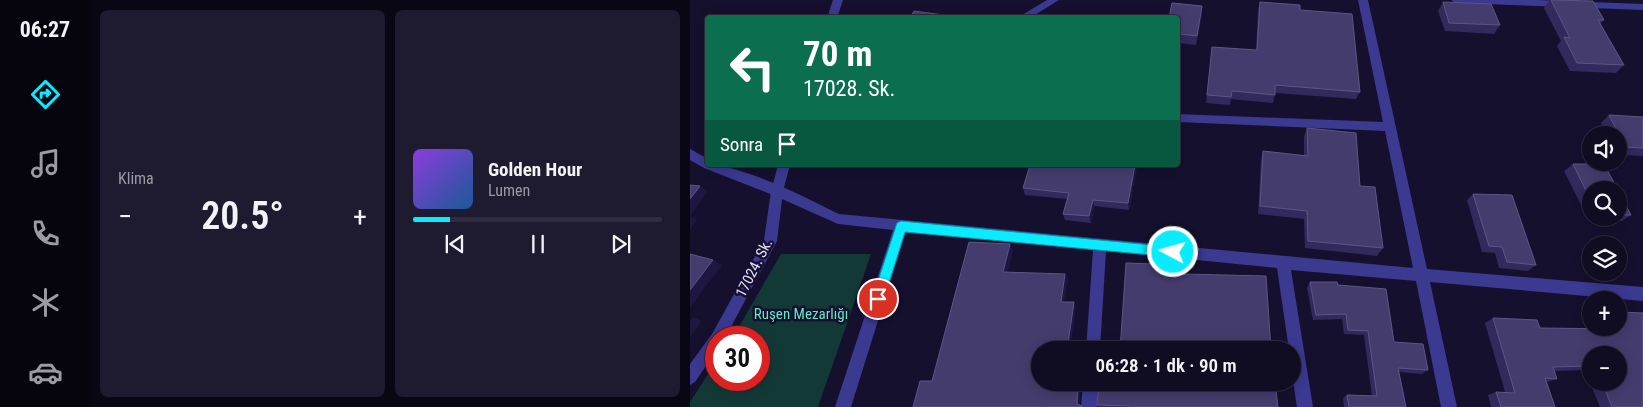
<!DOCTYPE html>
<html lang="tr">
<meta charset="utf-8">
<style>
body{margin:0;font-family:"Roboto Condensed",sans-serif;background:#1e1a2f;color:#f1f3f6;height:100vh;display:flex;flex-direction:column;font-size:19px;white-space:nowrap}
*{box-sizing:border-box;margin:0}
p{font-size:16px;color:#9c9ba5}
.icon{flex:none;width:28px;height:28px;fill:none;stroke:currentColor;stroke-width:2;stroke-linecap:round;stroke-linejoin:round}
.map{position:relative;flex:1;overflow:hidden}
.details{display:flex;flex-direction:column;gap:10px;padding:10px;background:#090713;width:600px}
.details>*{flex:none}
.guide{position:absolute;left:15px;top:15px;width:475px;height:152px;border-radius:5px;box-shadow:0 2px 12px #0003,0 0 0 1px #302c40;background:#0b6e4f;color:#fff;overflow:hidden}
.controls{position:absolute;left:892px;top:126px;display:grid;gap:10px}
.controls a{display:grid;place-items:center;width:45px;height:45px;border-radius:50%;background:#100c22;box-shadow:0 2px 12px #0003,0 0 0 1px #302c40;font-size:25px}
.speed{position:absolute;left:15px;top:326px;display:flex;gap:10px;font-size:25px;font-weight:700;text-align:center}
.speed>*{display:grid;place-content:center;width:65px;height:65px;border-radius:50%;background:#100c22;box-shadow:0 2px 12px #0003,0 0 0 1px #302c40;line-height:1}
.speed .limit{border:8px solid #d22;background:#fff;color:#111}
.pin{position:absolute;display:grid;place-items:center;width:42px;height:42px;color:#fff;margin:-21px;border:2px solid #fff;border-radius:50%;box-shadow:0 1px 5px #0007}
.me{position:absolute;width:55px;margin:-28px;rotate:276deg;stroke-linejoin:round;filter:drop-shadow(0 0 4px #0008)}
.turn{display:flex;align-items:center;gap:18px;height:105px;padding:0 15px;font-size:22px}
.turn .icon{width:65px;height:65px;stroke-width:2.5}
.turn b{display:block;font-size:35px;line-height:42px}
.then{display:flex;align-items:center;height:48px;padding:0 15px;background:#0003;gap:10px;font-size:19px}
.big{font-size:38px;font-weight:600;line-height:1.1}
.details .widget{flex:1;display:flex;flex-direction:column;justify-content:center;gap:8px;min-width:0;padding:0 18px;border-radius:8px;background:#1e1a2f}
.song{display:flex;align-items:center;gap:15px}
.cover{width:60px;height:60px;border-radius:8px;background:linear-gradient(135deg,hsl(270 70% 55%),hsl(210 70% 35%))}
.played{height:5px;border-radius:2px;background:linear-gradient(90deg,#0aebff 15%,#302c40 15%)}
.keys{display:flex;justify-content:space-around;direction:ltr}
.heat{display:flex;justify-content:space-between;align-items:center;font-size:28px;direction:ltr}
.details .tiles{flex:1;display:grid;gap:10px;grid-template-columns:repeat(2,1fr)}
.trip{position:absolute;left:341px;top:341px;width:270px;height:50px;border-radius:25px;background:#100c22;box-shadow:0 2px 12px #0003,0 0 0 1px #302c40;font-weight:600;line-height:50px;text-align:center}
main{display:flex;flex:1;min-height:0}
.tab-bar{display:flex;flex-direction:column;width:90px;justify-content:space-around;align-items:center;background:#06050e;color:#9c9ba5}
.tab-bar .icon{width:35px;height:35px}
.tab-bar .active{color:#0aebff}
.tab-bar b{font-size:22px;color:#f1f3f6}
.map>svg:first-child{display:block}
</style>
<main>
<nav class="tab-bar">
<b>06:27</b>
<svg class="icon active" aria-label="directions" viewBox="0 0 24 24"><path d="M12 3l9 9-9 9-9-9zM9 14v-3h6M13 9l2 2-2 2"/></svg>
<svg class="icon" aria-label="music" viewBox="0 0 24 24"><path d="M9 18V5l10-2v13"/><circle cx="6" cy="18" r="3"/><circle cx="16" cy="16" r="3"/></svg>
<svg class="icon" aria-label="phone" viewBox="0 0 24 24"><path d="M5 4h4l2 5-3 2q2 4 5 5l2-3 5 2v4C11 20 4 13 5 4z"/></svg>
<svg class="icon" aria-label="climate" viewBox="0 0 24 24"><path d="M12 3v18M4 7l16 10M4 17L20 7"/></svg>
<svg class="icon" aria-label="car" viewBox="0 0 24 24"><path d="M5 17H2v-5l4-1 3-4h7l3 4 3 1v5h-3M9 17h6M6 11h13"/><circle cx="7" cy="17" r="2"/><circle cx="17" cy="17" r="2"/></svg>
</nav>
<section class="details">
<div class="tiles">
<div class="widget"><p>Klima</p>
<div class="heat"><a>−</a><b class="big">20.5°</b><a>+</a></div>
</div>
<div class="widget">
<div class="song"><i class="cover"></i><div><b>Golden Hour</b><p>Lumen</p></div></div>
<div class="played"></div>
<div class="keys"><svg class="icon" aria-label="previous" viewBox="0 0 24 24"><path d="M18 5L8 12l10 7zM5 5v14"/></svg><svg class="icon" aria-label="pause" viewBox="0 0 24 24"><path d="M8 5v14M16 5v14"/></svg><svg class="icon" aria-label="next" viewBox="0 0 24 24"><path d="M6 5l10 7-10 7zM19 5v14"/></svg></div>
</div>
</div>
</section>
<div class="map">
<svg width="953" height="407" viewBox="0 0 953 407">
<rect width="100%" height="100%" fill="#15102e"/>
<polygon fill="#133937" points="91,254 181,254 128,407 0,407 0,402 26,362 26,380 69,380 69,338 43,337"/>
<g fill="none" stroke-linecap="round" stroke-linejoin="round">
<g fill="#3b3990" fill-rule="evenodd">
<polygon points="357,0 369,0 340,18 327,18"/>
<path d="M 668,0 L 678,0 L 737,269 L 953,287 L 953,301 L 740,282 L 767,407 L 751,407 L 726,281 L 601,270 L 623,407 L 607,407 L 602,374 L 602,350 L 599,350 L 587,268 L 416,251 L 410,350 L 396,350 L 403,250 L 216,231 L 161,407 L 145,407 L 203,230 L 148,224 L 83,195 L 14,168 L 0,160 L 0,149 L 18,159 L 18,165 C 53,165 116,198 149,214 L 723,268 L 695,131 L 488,122 L 488,114 L 693,122 Z"/>
<polygon points="761,0 848,0 953,4 953,10 766,3"/>
<polygon points="393,382 409,382 407,407 391,407"/>
</g>
<g fill="#3b3990" fill-rule="evenodd">
<polygon points="143,0 153,0 147,18 137,18"/>
<polygon points="88,165 100,165 93,191 87,241 35,338 26,338 26,351 5,382 0,385 0,364 22,334 74,240 81,191"/>
</g>
</g>
<g fill="#32295c" fill-rule="evenodd">
<polygon points="860,0 914,20 910,24 934,65 926,73 880,71 867,46 871,41 854,8"/>
<polygon points="570,2 610,10 670,92 666,99 585,93 583,103 541,99 540,105 516,103 522,47 566,50 568,10"/>
<polygon points="753,2 810,25 804,34 755,31 748,11"/>
<polygon points="512,6 512,14 506,45 488,43 488,18"/>
<polygon points="919,115 953,117 953,156 929,155 929,135 916,135 911,123"/>
<polygon points="617,128 670,186 693,248 687,256 615,248 614,219 568,214 571,160 573,151 614,156 614,137"/>
<polygon points="883,164 901,190 901,218 929,218 929,192 941,215 932,221 899,221 874,171"/>
<polygon points="340,165 447,165 439,210 404,206 401,223 375,220 373,214 377,199 335,195 333,188"/>
<polygon points="783,194 846,265 838,271 809,268 805,253 792,252 777,200"/>
<polygon points="620,282 648,285 704,342 738,370 732,374 709,372 716,407 654,407 653,398 657,395 682,396 674,335 654,334 652,319 623,320 617,288"/>
<path d="M 929,312 L 953,407 L 910,407 L 895,370 L 864,371 L 867,379 L 857,382 L 865,407 L 801,407 L 798,395 L 806,392 L 815,392 L 795,323 L 803,318 L 850,328 L 919,329 L 919,328 L 929,328 ZM 901,355 L 929,382 L 901,382 Z"/>
<polygon points="407,405 588,407 408,407"/>
</g>
<g fill="#1f1742">
<polygon points="512,6 512,14 506,45 507,36"/>
<polygon points="445,165 447,165 439,210 438,203"/>
<polygon points="10,186 18,191 0,216 7,220 0,230 0,199"/>
<polygon points="403,200 404,206 401,223 399,216"/>
<polygon points="320,244 323,250 317,277 313,272"/>
<polygon points="23,260 32,265 0,307 0,290"/>
<polygon points="375,274 378,279 373,307 371,302"/>
<polygon points="384,302 386,307 380,350 377,350"/>
<polygon points="3,317 12,321 0,338 0,321"/>
<polygon points="388,386 391,389 389,407 387,404"/>
</g>
<g fill="#453c6e" stroke="#5d5684">
<polygon points="861,0 903,1 914,20 908,20 934,65 887,63 874,37 880,38"/>
<polygon points="570,2 610,5 610,10 662,14 670,92 585,85 585,95 542,91 541,97 517,95 522,47 567,50"/>
<polygon points="753,2 801,4 810,25 759,23"/>
<polygon points="482,3 512,6 507,36 488,34 488,18 479,18"/>
<polygon points="224,11 261,16 260,18 220,18"/>
<polygon points="919,115 953,117 953,148 935,147"/>
<polygon points="617,128 666,133 670,186 685,187 693,248 618,241 617,211 570,206 573,151 618,156"/>
<polygon points="883,164 914,164 928,190 901,190 901,201"/>
<polygon points="340,165 445,165 438,203 403,200 399,216 373,214 379,193 333,188"/>
<polygon points="0,185 10,186 0,199"/>
<polygon points="929,192 941,215 929,215"/>
<polygon points="783,194 822,195 846,265 817,262 812,247 799,246"/>
<polygon points="279,242 320,244 313,272 375,274 371,302 384,302 377,350 350,350 350,382 382,382 383,386 388,386 387,404 392,406 392,407 223,407 230,381 242,381"/>
<polygon points="0,254 23,260 0,290"/>
<polygon points="436,263 493,265 493,274 576,276 581,350 430,350"/>
<polygon points="620,282 647,282 648,285 696,289 704,342 733,344 738,370 708,368 716,407 659,407 657,395 687,396 678,331 658,330 656,314 626,315"/>
<polygon points="929,312 953,313 953,407 922,407 912,382 929,382 929,355 901,355 901,366 863,367 867,379 855,378 865,407 811,407 806,392 825,393 803,318 847,320 850,328 932,329 929,322"/>
<polygon points="428,382 585,382 588,407 440,407 440,406 407,405 409,386 427,386"/>
</g>
<polygon fill="#0aebff" stroke="#0699a6" points="211,221 483,247 487,248 489,252 487,256 483,257 215,232 194,299 192,303 188,305 184,303 182,299 206,226 207,223"/>
<g text-anchor="middle" dominant-baseline="central" stroke-width="5" stroke-linejoin="round" paint-order="stroke">
<g font-size="15" fill="#e1deff" stroke="#15102e">
<text transform="translate(64 268) rotate(-63)">17024. Sk.</text>
</g>
<g font-size="15" fill="#61e8c4" stroke="#15102e">
<text x="111" y="314">Ruşen Mezarlığı</text>
</g>
</g>
</svg>
<div class="controls">
<a><svg class="icon" aria-label="sound" viewBox="0 0 24 24"><path d="M4 9h4l5-4v14l-5-4H4zM17 9q2 3 0 6"/></svg></a>
<a><svg class="icon" aria-label="search" viewBox="0 0 24 24"><circle cx="10" cy="10" r="6"/><path d="M15 15l6 6"/></svg></a>
<a><svg class="icon" aria-label="layers" viewBox="0 0 24 24"><path d="M12 4l9 5-9 5-9-5zM3 14l9 5 9-5"/></svg></a>
<a>+</a>
<a>−</a>
</div>
<div class="speed"><div class="limit">30</div></div>
<div class="pin" style="left:188px;top:299px;background:#d93025"><svg class="icon" aria-label="arrive" viewBox="0 0 24 24"><path d="M6 21V4h12l-3 4 3 4H6"/></svg></div>
<svg class="me" style="left:483px;top:252px" viewBox="-20 -20 40 40"><circle r="17" fill="#0aebff" stroke="#fff" stroke-width="3"/><path d="M0-11L8 9 0 5-8 9z" fill="#fff"/></svg>
<div class="trip">06:28 · 1 dk · 90 m</div>
<div class="guide">
<div class="turn"><svg class="icon" aria-label="left" viewBox="0 0 24 24"><path d="M17 20v-9H6M10 6l-5 5 5 5"/></svg><div><b>70 m</b>17028. Sk.</div></div>
<div class="then">Sonra<svg class="icon" aria-label="arrive" viewBox="0 0 24 24"><path d="M6 21V4h12l-3 4 3 4H6"/></svg></div>
</div>
</div>
</main>
